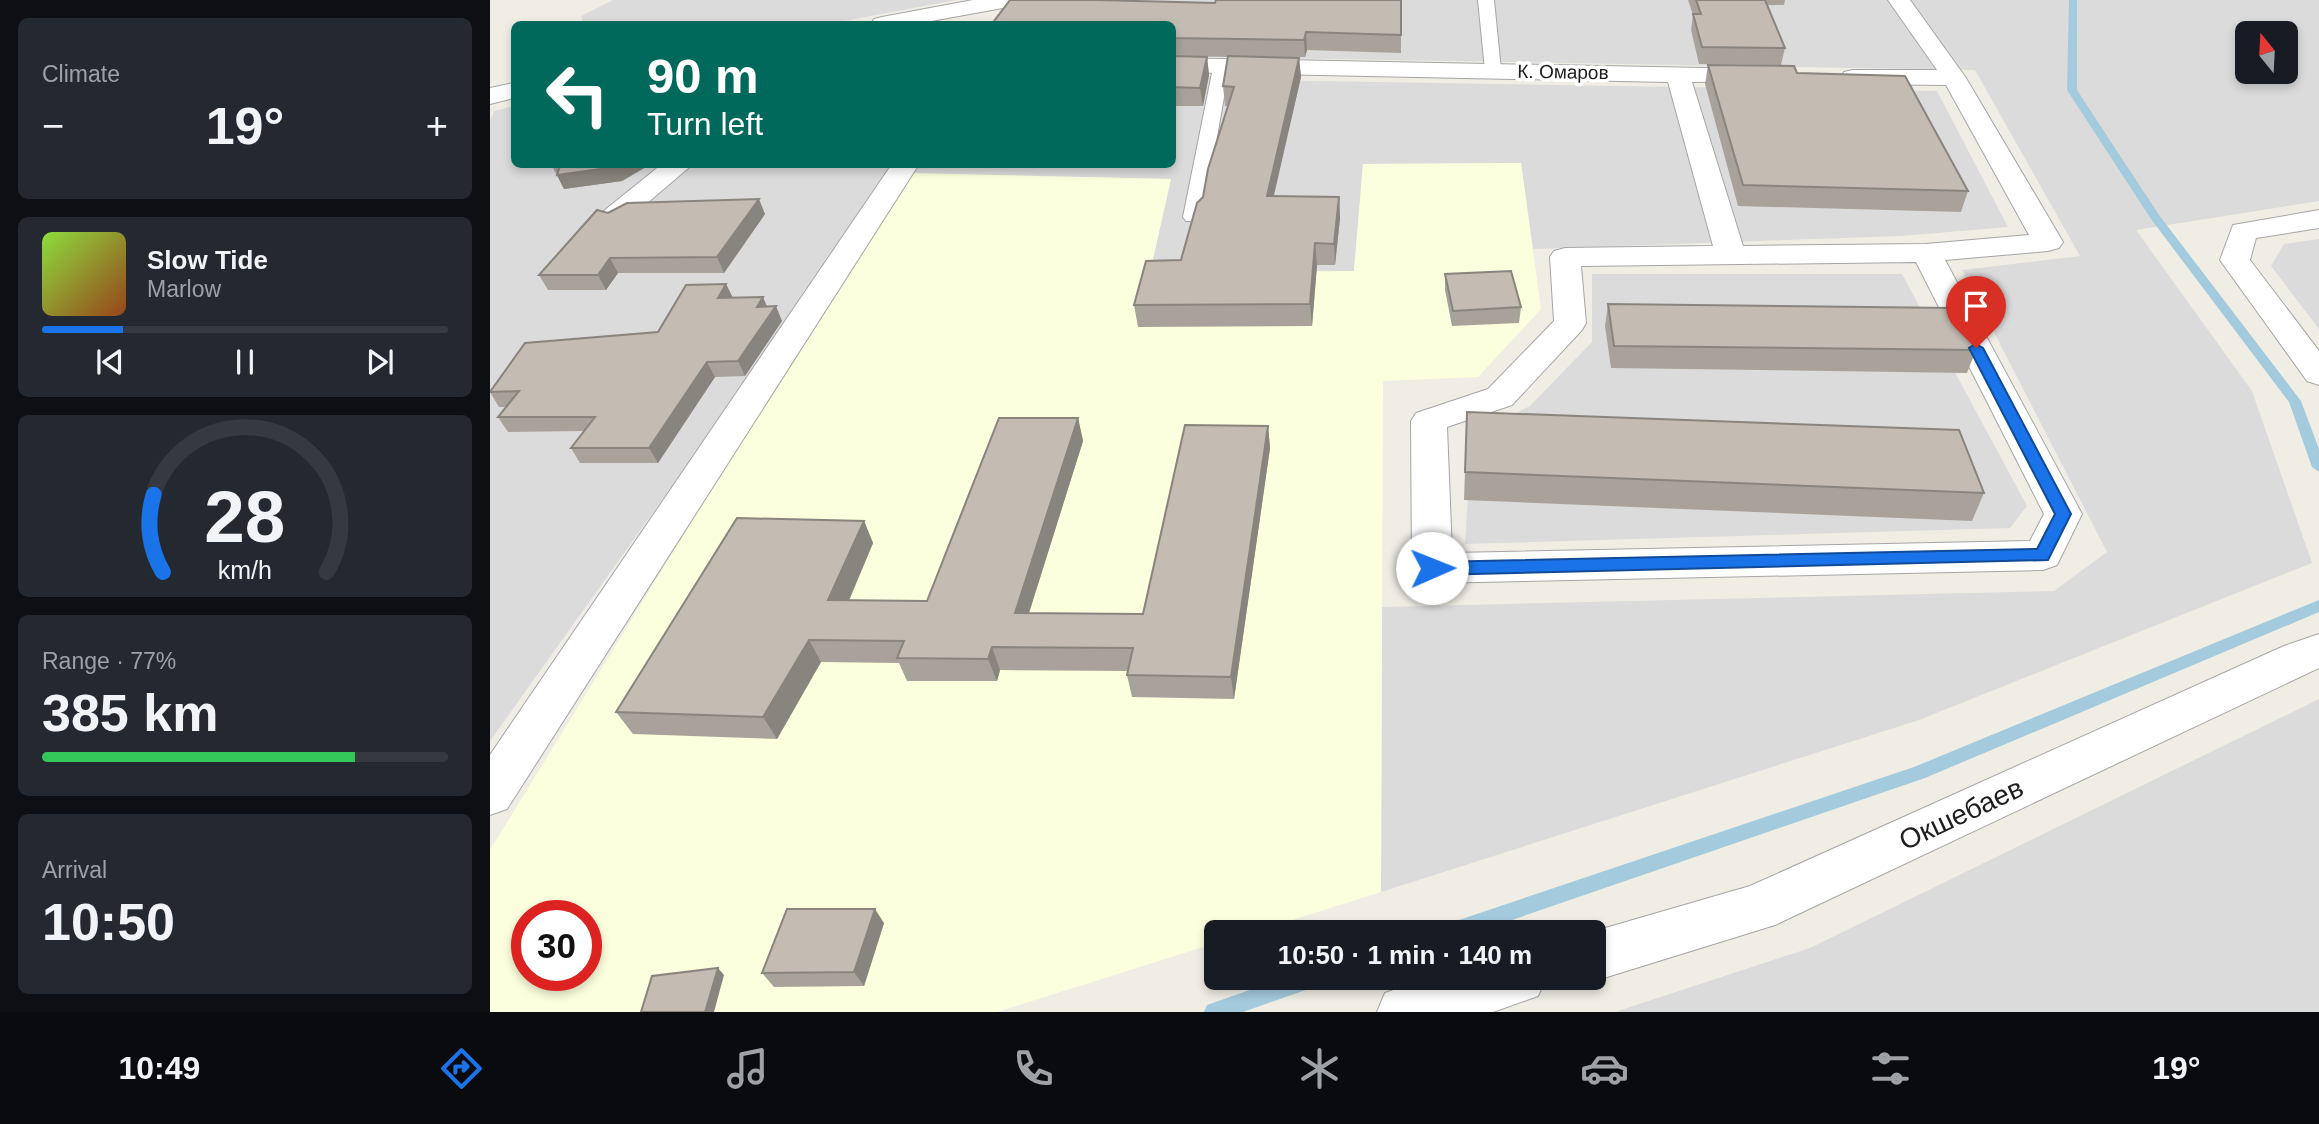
<!DOCTYPE html>
<meta charset="utf-8">
<style>
body{margin:0;font-family:Arial,sans-serif;background:#242831;color:#f1f3f6;height:100vh;display:flex;flex-direction:column;font-size:26px;white-space:nowrap}
*{box-sizing:border-box;margin:0}
p{font-size:23px;color:#9ea1a6}
.icon{flex:none;width:38px;height:38px;fill:none;stroke:currentColor;stroke-width:2;stroke-linecap:round;stroke-linejoin:round}
.map{position:relative;flex:1;overflow:hidden}
.drawer{display:flex;flex-direction:column;gap:18px;padding:18px;background:#0d0f14;width:490px}
.drawer>*{flex:none}
.banner{position:absolute;left:21px;top:21px;width:665px;height:147px;border-radius:10px;box-shadow:0 4px 10px #0003;background:#00695c;color:#fff;overflow:hidden}
.needle{width:46px;rotate:342deg}
.controls{position:absolute;left:1745px;top:21px;display:grid;gap:14px}
.controls a{display:grid;place-items:center;width:63px;height:63px;border-radius:10px;background:#171b24;box-shadow:0 4px 10px #0003;font-size:35px}
.speed{position:absolute;left:21px;top:900px;display:flex;gap:14px;font-size:35px;font-weight:700;text-align:center}
.speed>*{display:grid;place-content:center;width:91px;height:91px;border-radius:50%;background:#171b24;box-shadow:0 4px 10px #0003;line-height:1}
.speed .limit{border:10px solid #d22;background:#fff;color:#111}
.pin{position:absolute;display:grid;place-items:center;width:60px;height:60px;color:#fff;margin:-72px -30px;border-radius:50% 50% 50% 0;rotate:-45deg;box-shadow:0 0 7px #0007}
.pin .icon{rotate:45deg}
.me{position:absolute;width:77px;margin:-38px;rotate:89deg;stroke-linejoin:round;filter:drop-shadow(0 0 5px #0008)}
.turn{display:flex;align-items:center;gap:24px;height:147px;padding:0 21px;font-size:32px}
.turn .icon{width:91px;height:91px;stroke-width:2.5}
.turn b{display:block;font-size:49px;line-height:60px}
.big{font-size:52px;font-weight:800;line-height:1.1}
.drawer .tile{flex:1;display:flex;flex-direction:column;justify-content:center;gap:10px;min-width:0;padding:0 24px;border-radius:10px;background:#242831}
.drawer .dial{align-items:center;gap:0}
.dial svg{height:182px;overflow:visible;fill:none;stroke:#363941;stroke-width:7;stroke-linecap:round;text-anchor:middle}
.dial text{fill:#f1f3f6;stroke:none}
.song{display:flex;align-items:center;gap:21px}
.cover{width:84px;height:84px;border-radius:10px;background:linear-gradient(135deg,hsl(90 70% 55%),hsl(20 70% 35%))}
.played{height:7px;border-radius:4px;background:linear-gradient(90deg,#1a73e8 20%,#363941 20%)}
.keys{display:flex;justify-content:space-around;direction:ltr}
.heat{display:flex;justify-content:space-between;align-items:center;font-size:38px;direction:ltr}
.charge{height:10px;border-radius:5px;background:linear-gradient(90deg,#34c759 77%,#363941 0)}
.trip{position:absolute;left:714px;top:920px;width:402px;height:70px;border-radius:10px;background:#171b24;box-shadow:0 4px 10px #0003;font-weight:800;line-height:70px;text-align:center}
.menu{display:flex;height:112px;justify-content:space-around;align-items:center;background:#090b0e;color:#9ea1a6}
.menu .icon{width:49px;height:49px}
.menu .active{color:#1a73e8}
.menu b{font-size:32px;color:#f1f3f6}
main{display:flex;flex:1;min-height:0}
.map>svg:first-child{display:block}
</style>
<main>
<section class="drawer">
<div class="tile"><p>Climate</p>
<div class="heat"><a>−</a><b class="big">19°</b><a>+</a></div>
</div>
<div class="tile">
<div class="song"><i class="cover"></i><div><b>Slow Tide</b><p>Marlow</p></div></div>
<div class="played"></div>
<div class="keys"><svg class="icon" aria-label="previous" viewBox="0 0 24 24"><path d="M18 5L8 12l10 7zM5 5v14"/></svg><svg class="icon" aria-label="pause" viewBox="0 0 24 24"><path d="M8 5v14M16 5v14"/></svg><svg class="icon" aria-label="next" viewBox="0 0 24 24"><path d="M6 5l10 7-10 7zM19 5v14"/></svg></div>
</div>
<div class="tile dial"><svg viewBox="0 0 100 80">
<path d="M14 69A42 42 0 1 1 86 69"/>
<path d="M14 69A42 42 0 0 1 10 35" stroke="#1a73e8"/>
<text x="50" y="56" font-size="32" font-weight="700">28</text>
<text x="50" y="72" font-size="11">km/h</text>
</svg></div>
<div class="tile"><p>Range · 77%</p><b class="big">385 km</b><div class="charge"></div></div>
<div class="tile"><p>Arrival</p><b class="big">10:50</b></div>
</section>
<div class="map">
<svg width="1829" height="1012" viewBox="0 0 1829 1012">
<rect width="100%" height="100%" fill="#efede4"/>
<g fill="#dcdbdb" fill-rule="evenodd">
<polygon points="123,0 466,0 337,24 93,24 91,16"/>
<path d="M 556,0 L 1829,0 L 1829,201 L 1646,230 L 1762,391 L 1822,563 L 1429,720 L 891,892 L 892,607 L 1564,591 L 1617,552 L 1472,270 L 1590,256 L 1485,70 L 724,57 L 683,54 L 682,24 L 500,24 L 511,9 ZM 1757,33 L 1796,33 L 1796,72 L 1757,72 Z"/>
<polygon points="683,73 759,80 1447,91 1518,227 1411,236 1043,249 1031,163 873,164 864,271 660,272 681,179 416,173 421,164 682,164"/>
<polygon points="24,106 24,164 411,165 0,741 0,122 4,111"/>
<polygon points="1829,239 1829,329 1781,266 1794,244"/>
<polygon points="1102,274 1412,274 1537,506 1520,528 975,544 982,435 1040,406 1102,342"/>
<polygon points="1829,699 1829,1012 1125,1012 1320,948"/>
</g>
<path fill="#fbffdd" fill-rule="evenodd" d="M 1031,163 L 1051,309 L 988,377 L 893,381 L 891,892 L 761,933 L 726,933 L 726,943 L 507,1012 L 0,1012 L 0,850 L 416,173 L 681,179 L 660,272 L 864,271 L 873,164 ZM 37,915 L 96,915 L 96,975 L 37,975 Z"/>
<g fill="none" stroke-linecap="round" stroke-linejoin="round">
<g fill="#a4cadd" fill-rule="evenodd">
<polygon points="1579,0 1587,0 1587,90 1669,215 1811,401 1829,449 1829,472 1822,467 1799,402 1661,219 1577,90"/>
<polygon points="1829,600 1829,612 1435,778 984,933 948,933 950,927 957,924 1424,767"/>
<polygon points="794,978 833,978 830,985 753,1012 714,1012 717,1005"/>
</g>
<defs>
<g id="service">
<polygon points="988,0 1004,0 1011,70 1003,75 995,70"/>
<polygon points="731,63 739,68 713,217 710,221 696,221 693,217 723,68"/>
</g>
<g id="minor">
<polygon points="483,0 529,0 526,5 518,7 425,24 381,24 384,19 392,17"/>
<path d="M 1398,0 L 1420,0 L 1476,78 L 1573,242 L 1569,248 L 1558,251 L 1455,260 L 1592,514 L 1567,565 L 1553,570 L 942,583 L 928,578 L 922,568 L 921,421 L 926,413 L 998,389 L 1064,321 L 1060,257 L 1064,251 L 1075,248 L 1223,246 L 1178,82 L 682,72 L 682,58 L 1268,69 L 1277,71 L 1280,76 L 1277,81 L 1202,82 L 1253,246 L 1436,244 L 1539,235 L 1456,85 L 1363,84 L 1354,82 L 1351,77 L 1354,72 L 1363,70 L 1447,70 ZM 1426,262 L 1554,514 L 1540,541 L 962,553 L 957,427 L 1022,405 L 1092,330 L 1096,323 L 1091,266 Z"/>
<polygon points="24,83 24,98 0,104 0,88"/>
<polygon points="172,164 203,164 135,222 125,225 115,222 110,216 115,210"/>
<polygon points="402,164 429,164 17,809 0,815 0,755"/>
<polygon points="1829,210 1829,228 1766,238 1760,260 1829,351 1829,385 1817,381 1730,260 1743,225"/>
<polygon points="1829,634 1829,668 1285,925 1104,981 1096,978 1104,978 1104,933 1098,933 1260,886 1794,646"/>
<polygon points="937,978 1056,978 1048,996 1003,1012 887,1012 895,993"/>
</g>
</defs>
<use href="#service" stroke="#a5a5a5" stroke-width="2"/>
<use href="#minor" stroke="#a5a5a5" stroke-width="2"/>
<use href="#service" fill="#fff" fill-rule="evenodd"/>
<use href="#minor" fill="#fff" fill-rule="evenodd"/>
</g>
<g fill="#a9a29a">
<polygon points="911,0 911,53 817,50 815,57 766,57 809,58 811,77 783,196 849,197 850,218 845,265 827,265 822,326 648,327 644,305 691,260 713,197 738,106 735,106 733,86 738,57 690,56 717,57 719,75 713,106 682,106 682,24 725,3"/>
<polygon points="1198,0 1295,0 1294,5 1277,5 1295,48 1291,65 1209,64 1201,30 1203,15"/>
<polygon points="1218,65 1307,73 1478,191 1471,212 1248,206 1215,84"/>
<polygon points="61,164 161,164 132,181 74,189"/>
<polygon points="118,213 275,214 234,273 128,273 116,290 58,290 49,275"/>
<polygon points="955,274 1031,307 1029,323 962,326 955,290"/>
<polygon points="236,284 242,297 277,307 292,321 255,376 225,377 168,463 90,463 81,448 94,431 18,432 8,417 16,407 9,407 0,392 168,332"/>
<polygon points="1118,304 1486,350 1477,373 1121,368 1115,326"/>
<polygon points="977,412 1494,493 1482,521 974,500"/>
<polygon points="588,418 593,441 539,613 653,614 778,426 780,448 744,699 642,697 637,675 638,671 510,670 507,681 417,681 409,663 331,662 287,739 143,734 126,712 374,521 383,543 359,601 437,601"/>
<polygon points="394,923 374,986 284,987 272,973"/>
</g>
<g fill="#89847d">
<polygon points="816,32 817,50 815,57 814,40"/>
<polygon points="717,57 719,75 713,106 710,88"/>
<polygon points="809,58 811,77 779,217 777,196"/>
<polygon points="130,164 161,164 132,181 74,189 67,175"/>
<polygon points="849,197 850,218 845,265 844,244"/>
<polygon points="269,199 275,214 234,273 227,257"/>
<polygon points="825,243 827,265 822,326 820,304"/>
<polygon points="120,258 128,273 116,290 108,275"/>
<polygon points="236,284 243,298 228,298"/>
<polygon points="273,297 279,311 267,307"/>
<polygon points="286,306 292,321 255,376 248,361"/>
<polygon points="217,362 225,377 168,463 159,448"/>
<polygon points="588,418 593,441 532,635 525,613"/>
<polygon points="778,426 780,448 744,699 741,677"/>
<polygon points="374,521 383,543 349,623 338,600"/>
<polygon points="319,640 331,662 287,739 273,717"/>
<polygon points="502,647 510,670 507,681 498,659"/>
<polygon points="385,909 394,923 374,986 364,972"/>
<polygon points="228,968 234,975 224,1012 215,1012"/>
</g>
<g fill="#c4bcb3" stroke="#89847d" stroke-width="2">
<polygon points="520,0 607,0 725,3 726,0 911,0 911,35 816,32 814,40 682,38 682,24 502,24"/>
<polygon points="1206,0 1275,0 1295,48 1212,47 1203,14 1211,14"/>
<polygon points="682,56 717,57 710,88 682,87"/>
<polygon points="738,56 809,58 777,196 849,197 844,244 825,243 820,304 644,305 656,261 691,260 707,203 713,197 718,169 744,87 733,86"/>
<polygon points="1218,65 1304,66 1307,73 1415,76 1478,191 1253,185"/>
<polygon points="66,164 130,164 125,167 67,175 70,166"/>
<polygon points="269,199 227,257 120,258 108,275 49,275 107,210 118,213 137,203"/>
<polygon points="1021,271 1031,307 963,311 955,274"/>
<polygon points="236,284 228,298 273,297 267,307 286,306 248,361 217,362 159,448 81,448 105,417 8,417 29,391 0,392 35,343 168,332 196,285"/>
<polygon points="1118,304 1464,308 1486,350 1124,346"/>
<polygon points="977,412 1469,430 1494,493 975,472"/>
<polygon points="509,418 588,418 525,613 653,614 695,425 778,426 741,677 637,675 643,648 502,647 498,659 407,658 414,641 319,640 273,717 126,712 247,518 374,521 338,600 437,601"/>
<polygon points="297,909 385,909 364,972 272,973"/>
<polygon points="228,968 215,1012 151,1012 162,976"/>
</g>
<polygon fill="#1a73e8" stroke="#114b97" stroke-width="2" points="1486,344 1493,348 1581,514 1558,560 942,575 933,568 942,562 1547,549 1565,514 1479,348"/>
<g text-anchor="middle" dominant-baseline="central" stroke-width="7" stroke-linejoin="round" paint-order="stroke">
<g font-size="19" fill="#1e1e1e" stroke="#fff">
<text transform="translate(1073 72) rotate(1)">К. Омаров</text>
</g>
<g font-size="28" fill="#1e1e1e" stroke="#fff">
<text transform="translate(1471 814) rotate(-25)">Окшебаев</text>
</g>
</g>
</svg>
<div class="controls">
<a><svg class="needle" viewBox="-14 -14 28 28"><path d="M0-13l5 13h-10z" fill="#e53935"/><path d="M0 13l5-13h-10z" fill="#9ea1a6"/></svg></a>
</div>
<div class="speed"><div class="limit">30</div></div>
<div class="pin" style="left:1486px;top:348px;background:#d93025"><svg class="icon" aria-label="arrive" viewBox="0 0 24 24"><path d="M6 21V4h12l-3 4 3 4H6"/></svg></div>
<svg class="me" style="left:942px;top:568px" viewBox="-20 -20 40 40"><circle r="19" fill="#fff"/><path d="M0-13L10 11 0 6-10 11z" fill="#1a73e8"/></svg>
<div class="trip">10:50 · 1 min · 140 m</div>
<div class="banner">
<div class="turn"><svg class="icon" aria-label="left" viewBox="0 0 24 24"><path d="M17 20v-9H6M10 6l-5 5 5 5"/></svg><div><b>90 m</b>Turn left</div></div>
</div>
</div>
</main>
<nav class="menu">
<b>10:49</b>
<svg class="icon active" aria-label="directions" viewBox="0 0 24 24"><path d="M12 3l9 9-9 9-9-9zM9 14v-3h6M13 9l2 2-2 2"/></svg>
<svg class="icon" aria-label="music" viewBox="0 0 24 24"><path d="M9 18V5l10-2v13"/><circle cx="6" cy="18" r="3"/><circle cx="16" cy="16" r="3"/></svg>
<svg class="icon" aria-label="phone" viewBox="0 0 24 24"><path d="M5 4h4l2 5-3 2q2 4 5 5l2-3 5 2v4C11 20 4 13 5 4z"/></svg>
<svg class="icon" aria-label="climate" viewBox="0 0 24 24"><path d="M12 3v18M4 7l16 10M4 17L20 7"/></svg>
<svg class="icon" aria-label="car" viewBox="0 0 24 24"><path d="M5 17H2v-5l4-1 3-4h7l3 4 3 1v5h-3M9 17h6M6 11h13"/><circle cx="7" cy="17" r="2"/><circle cx="17" cy="17" r="2"/></svg>
<svg class="icon" aria-label="filters" viewBox="0 0 24 24"><path d="M4 7h16M4 17h16"/><circle cx="9" cy="7" r="2"/><circle cx="15" cy="17" r="2"/></svg>
<b>19°</b>
</nav>
